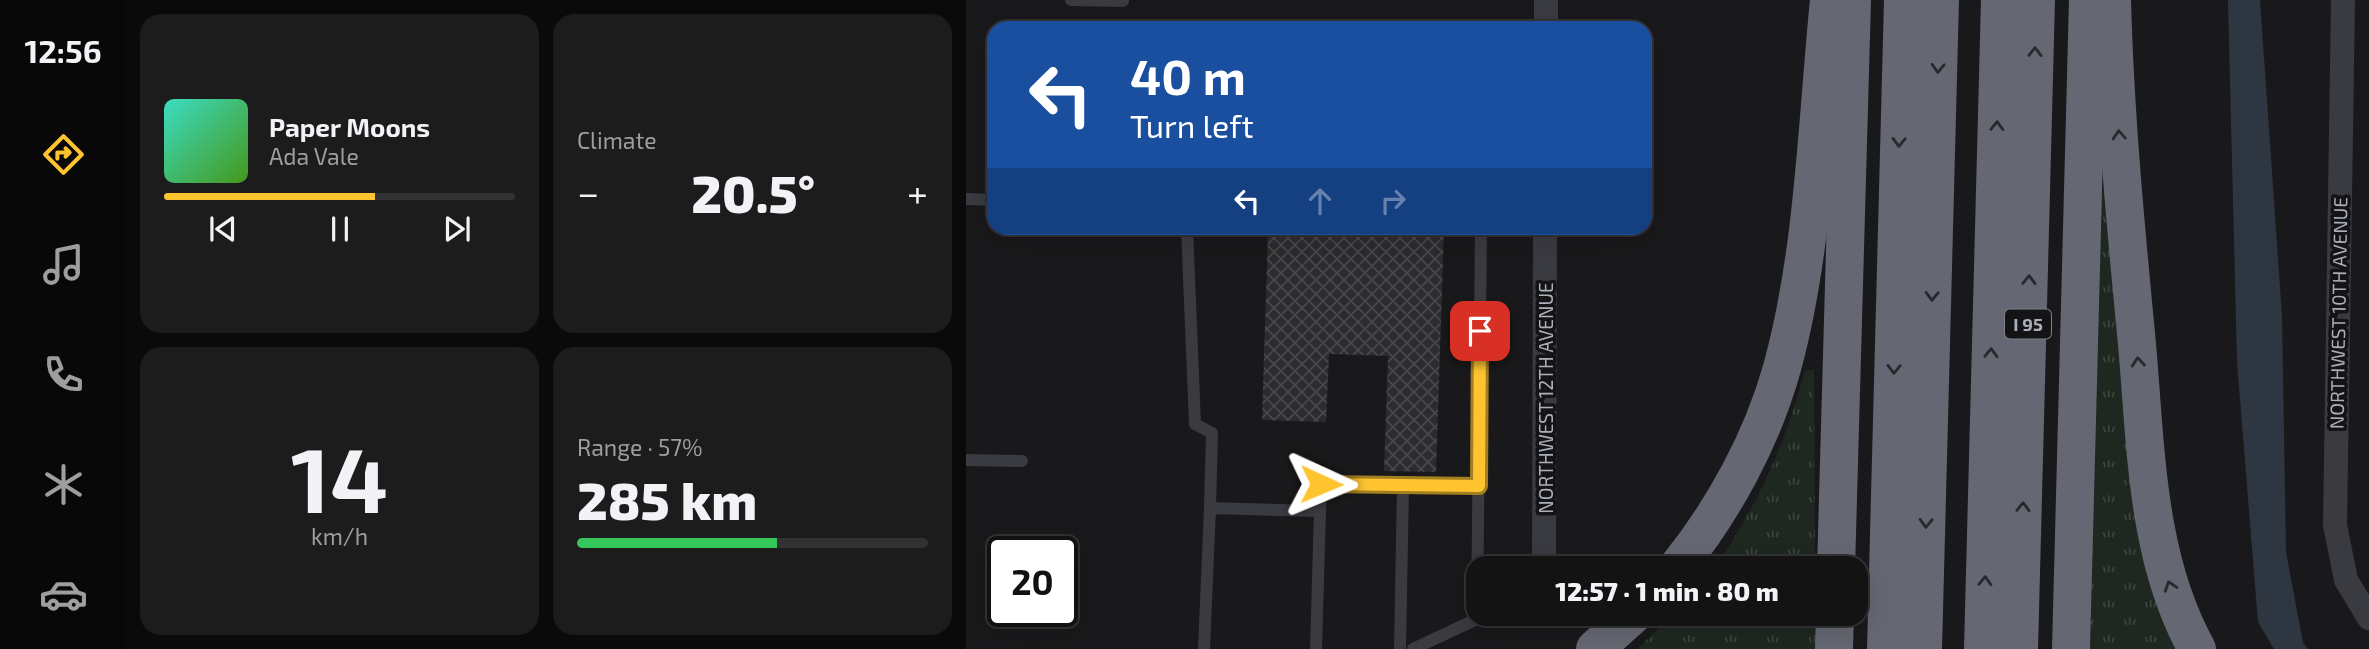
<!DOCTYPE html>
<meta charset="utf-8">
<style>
body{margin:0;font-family:"Exo 2",sans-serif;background:#1c1c1d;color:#f1f3f6;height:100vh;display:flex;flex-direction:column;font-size:26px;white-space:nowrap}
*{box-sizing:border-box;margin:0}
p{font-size:23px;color:#9d9ea0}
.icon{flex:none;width:38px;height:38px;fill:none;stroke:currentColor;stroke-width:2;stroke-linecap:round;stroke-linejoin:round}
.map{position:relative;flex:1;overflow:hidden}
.details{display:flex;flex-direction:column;gap:14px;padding:14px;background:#0a0a0b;width:840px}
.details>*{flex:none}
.hud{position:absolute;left:21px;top:21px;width:665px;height:214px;border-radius:21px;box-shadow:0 7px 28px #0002,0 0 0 2px #323234;background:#1a4fa0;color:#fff;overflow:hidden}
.speed{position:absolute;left:21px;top:536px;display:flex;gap:14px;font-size:35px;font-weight:700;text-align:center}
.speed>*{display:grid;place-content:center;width:91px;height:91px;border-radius:50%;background:#131314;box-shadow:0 7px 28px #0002,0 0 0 2px #323234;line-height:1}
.speed .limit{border:4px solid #111;border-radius:10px;background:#fff;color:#111}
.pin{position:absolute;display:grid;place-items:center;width:60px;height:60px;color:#fff;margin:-30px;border-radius:14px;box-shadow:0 4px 10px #0006}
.me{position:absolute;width:77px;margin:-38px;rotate:91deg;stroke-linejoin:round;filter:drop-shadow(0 0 5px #0008)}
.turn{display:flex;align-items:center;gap:24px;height:147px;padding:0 28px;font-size:32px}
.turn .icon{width:91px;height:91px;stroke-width:2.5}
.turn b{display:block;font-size:49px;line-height:60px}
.lanes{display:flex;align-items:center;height:66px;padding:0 28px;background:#0003;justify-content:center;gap:35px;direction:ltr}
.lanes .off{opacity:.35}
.big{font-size:52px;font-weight:800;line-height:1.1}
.details .card{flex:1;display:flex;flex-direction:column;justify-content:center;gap:10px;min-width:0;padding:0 24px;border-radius:21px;background:#1c1c1d}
.details .dial{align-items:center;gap:0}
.dial b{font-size:91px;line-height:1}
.song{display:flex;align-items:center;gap:21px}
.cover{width:84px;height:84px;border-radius:10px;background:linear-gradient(135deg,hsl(170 70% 55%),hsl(100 70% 35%))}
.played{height:7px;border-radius:4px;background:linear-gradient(90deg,#fdc42f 60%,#323234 60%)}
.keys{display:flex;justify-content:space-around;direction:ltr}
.heat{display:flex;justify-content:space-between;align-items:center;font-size:38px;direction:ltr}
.charge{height:10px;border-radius:5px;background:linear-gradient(90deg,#34c759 57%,#323234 0)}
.details .tiles{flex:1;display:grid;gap:14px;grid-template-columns:repeat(2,1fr)}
.trip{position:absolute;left:500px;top:556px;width:402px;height:70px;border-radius:21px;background:#131314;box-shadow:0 7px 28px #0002,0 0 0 2px #323234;font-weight:800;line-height:70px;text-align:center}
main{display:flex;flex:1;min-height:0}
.dock{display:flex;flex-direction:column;width:126px;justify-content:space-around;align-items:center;background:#080808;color:#9d9ea0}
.dock .icon{width:49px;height:49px}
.dock .current{color:#fdc42f}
.dock b{font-size:32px;color:#f1f3f6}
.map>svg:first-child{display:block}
</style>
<main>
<nav class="dock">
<b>12:56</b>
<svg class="icon current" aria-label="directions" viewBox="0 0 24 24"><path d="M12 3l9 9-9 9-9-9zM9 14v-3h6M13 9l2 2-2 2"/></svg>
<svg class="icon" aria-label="music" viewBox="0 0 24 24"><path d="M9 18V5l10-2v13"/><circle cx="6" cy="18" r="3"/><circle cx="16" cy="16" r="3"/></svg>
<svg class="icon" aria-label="phone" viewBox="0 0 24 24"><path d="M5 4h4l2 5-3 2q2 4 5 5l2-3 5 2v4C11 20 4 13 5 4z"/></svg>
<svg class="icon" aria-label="climate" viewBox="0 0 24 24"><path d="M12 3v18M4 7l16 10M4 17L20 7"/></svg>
<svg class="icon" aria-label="car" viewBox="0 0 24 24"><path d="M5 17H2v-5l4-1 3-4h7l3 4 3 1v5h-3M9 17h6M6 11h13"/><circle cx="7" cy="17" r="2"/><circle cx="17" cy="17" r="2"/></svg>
</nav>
<section class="details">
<div class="tiles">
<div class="card">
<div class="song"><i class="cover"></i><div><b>Paper Moons</b><p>Ada Vale</p></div></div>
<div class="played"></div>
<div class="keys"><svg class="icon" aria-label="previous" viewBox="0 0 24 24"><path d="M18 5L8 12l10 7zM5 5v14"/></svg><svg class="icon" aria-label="pause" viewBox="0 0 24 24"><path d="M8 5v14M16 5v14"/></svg><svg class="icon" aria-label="next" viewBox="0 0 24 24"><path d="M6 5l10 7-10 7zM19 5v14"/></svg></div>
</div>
<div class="card"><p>Climate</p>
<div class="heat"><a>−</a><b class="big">20.5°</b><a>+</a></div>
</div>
<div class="card dial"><b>14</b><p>km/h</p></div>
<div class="card"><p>Range · 57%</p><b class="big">285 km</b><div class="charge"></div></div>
</div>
</section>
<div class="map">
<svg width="1403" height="649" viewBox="0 0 1403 649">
<defs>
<pattern id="grass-tufts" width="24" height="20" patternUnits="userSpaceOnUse" patternTransform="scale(1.75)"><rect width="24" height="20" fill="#1e2720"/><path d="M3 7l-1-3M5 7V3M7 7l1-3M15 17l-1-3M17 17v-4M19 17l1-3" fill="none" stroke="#3c443e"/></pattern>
<pattern id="building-cross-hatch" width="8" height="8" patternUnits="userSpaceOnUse" patternTransform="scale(1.75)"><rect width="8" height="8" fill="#2c2c2f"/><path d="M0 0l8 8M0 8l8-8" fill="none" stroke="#48484b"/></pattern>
</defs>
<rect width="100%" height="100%" fill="#19191b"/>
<g fill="url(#grass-tufts)">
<polygon points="1134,191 1145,191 1218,649 1124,649"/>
<path d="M 839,370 L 848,370 L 849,569 L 748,569 C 792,504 819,446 839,370 Z"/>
<polygon points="708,614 850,614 850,649 671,649"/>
</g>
<polygon fill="#2e3741" points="1262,0 1294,0 1316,316 1320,552 1337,643 1342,649 1308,649 1292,622 1271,362"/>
<polygon fill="url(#building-cross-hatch)" points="405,228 478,228 470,472 418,471 422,356 363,354 360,422 296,420 302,231 405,234"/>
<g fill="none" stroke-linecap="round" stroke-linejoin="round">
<g stroke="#3a3a41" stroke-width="12">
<polyline points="105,0 157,1"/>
<polyline points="0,199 28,200"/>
<polyline points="221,228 229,424 246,433 244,508"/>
<polyline points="0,460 56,461"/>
<polyline points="354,511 355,484 513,486"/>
<polyline points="238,649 244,508 354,511 350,649"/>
<polyline points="434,649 437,485"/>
<polyline points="447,649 511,619 515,228"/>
</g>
<g stroke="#3a3a41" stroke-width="24">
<polyline points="1377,0 1369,525 1380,580 1403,618"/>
<polyline points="580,28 580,0"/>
<polyline points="578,569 579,228"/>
</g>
<g stroke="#656872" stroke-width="38">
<path d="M 1146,0 C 1149,115 1160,230 1171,344 C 1180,446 1180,558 1231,649"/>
<path d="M 710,569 C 757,511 796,440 816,368 C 848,252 851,120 863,0"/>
<polyline points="870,569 886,0"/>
<polyline points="629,649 668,614"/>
<polyline points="868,649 869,614"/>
<polyline points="920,649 937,0"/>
<polyline points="957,649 974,0"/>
<polyline points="1017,649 1034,0"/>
<polyline points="1053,649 1070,0"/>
<polyline points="1105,649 1122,0"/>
</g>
</g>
<defs><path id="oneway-chevron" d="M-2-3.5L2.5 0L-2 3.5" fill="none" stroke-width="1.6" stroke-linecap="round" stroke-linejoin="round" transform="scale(1.75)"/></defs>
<g stroke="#28292d">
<use href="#oneway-chevron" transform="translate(1069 52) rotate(-89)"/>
<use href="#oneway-chevron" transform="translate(972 68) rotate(92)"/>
<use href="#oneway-chevron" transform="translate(1031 126) rotate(-88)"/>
<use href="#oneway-chevron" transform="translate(1153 135) rotate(-94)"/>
<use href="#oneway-chevron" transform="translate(933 142) rotate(91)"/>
<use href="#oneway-chevron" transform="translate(1063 280) rotate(-89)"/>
<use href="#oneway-chevron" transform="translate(966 296) rotate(92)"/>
<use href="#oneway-chevron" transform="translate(1025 353) rotate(-88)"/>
<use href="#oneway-chevron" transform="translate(1172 362) rotate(-95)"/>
<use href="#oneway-chevron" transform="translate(928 369) rotate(91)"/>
<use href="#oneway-chevron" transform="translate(1057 507) rotate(-89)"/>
<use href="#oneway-chevron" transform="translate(960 523) rotate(92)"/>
<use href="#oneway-chevron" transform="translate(1019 581) rotate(-88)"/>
<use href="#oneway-chevron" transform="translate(1204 586) rotate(-108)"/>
</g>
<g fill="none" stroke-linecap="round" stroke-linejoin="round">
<defs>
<polyline id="route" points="355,484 513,486 514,331"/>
</defs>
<use href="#route" stroke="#a47f1f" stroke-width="18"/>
<use href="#route" stroke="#fdc42f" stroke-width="12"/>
</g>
<g text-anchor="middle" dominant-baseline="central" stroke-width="7" stroke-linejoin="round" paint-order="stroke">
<rect fill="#141416" stroke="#7e808a" stroke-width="2" x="1039" y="309.5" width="46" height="29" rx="5"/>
<g font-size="18" font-weight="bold" fill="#abafbc">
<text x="1062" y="324">I 95</text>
</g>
<g font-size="19" fill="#abafbc" stroke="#141416">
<text transform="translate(1372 313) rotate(-89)">NORTHWEST 10TH AVENUE</text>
<text transform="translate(579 398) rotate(-90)">NORTHWEST 12TH AVENUE</text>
</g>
</g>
</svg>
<div class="speed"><div class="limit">20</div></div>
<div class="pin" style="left:514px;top:331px;background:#d93025"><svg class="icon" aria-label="arrive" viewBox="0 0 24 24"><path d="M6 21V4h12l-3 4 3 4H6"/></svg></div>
<svg class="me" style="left:355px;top:484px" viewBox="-20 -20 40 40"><path d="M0-17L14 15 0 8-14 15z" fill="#fdc42f" stroke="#fff" stroke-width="4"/></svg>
<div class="trip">12:57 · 1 min · 80 m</div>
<div class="hud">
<div class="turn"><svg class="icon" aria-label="left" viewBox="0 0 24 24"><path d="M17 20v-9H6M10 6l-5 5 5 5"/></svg><div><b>40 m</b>Turn left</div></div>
<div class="lanes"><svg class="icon" aria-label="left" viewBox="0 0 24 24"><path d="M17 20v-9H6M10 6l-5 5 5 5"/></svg><svg class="icon off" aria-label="ahead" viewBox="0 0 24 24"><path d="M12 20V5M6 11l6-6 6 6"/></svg><svg class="icon off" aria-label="right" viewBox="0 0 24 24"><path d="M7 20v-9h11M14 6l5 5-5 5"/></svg></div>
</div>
</div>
</main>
